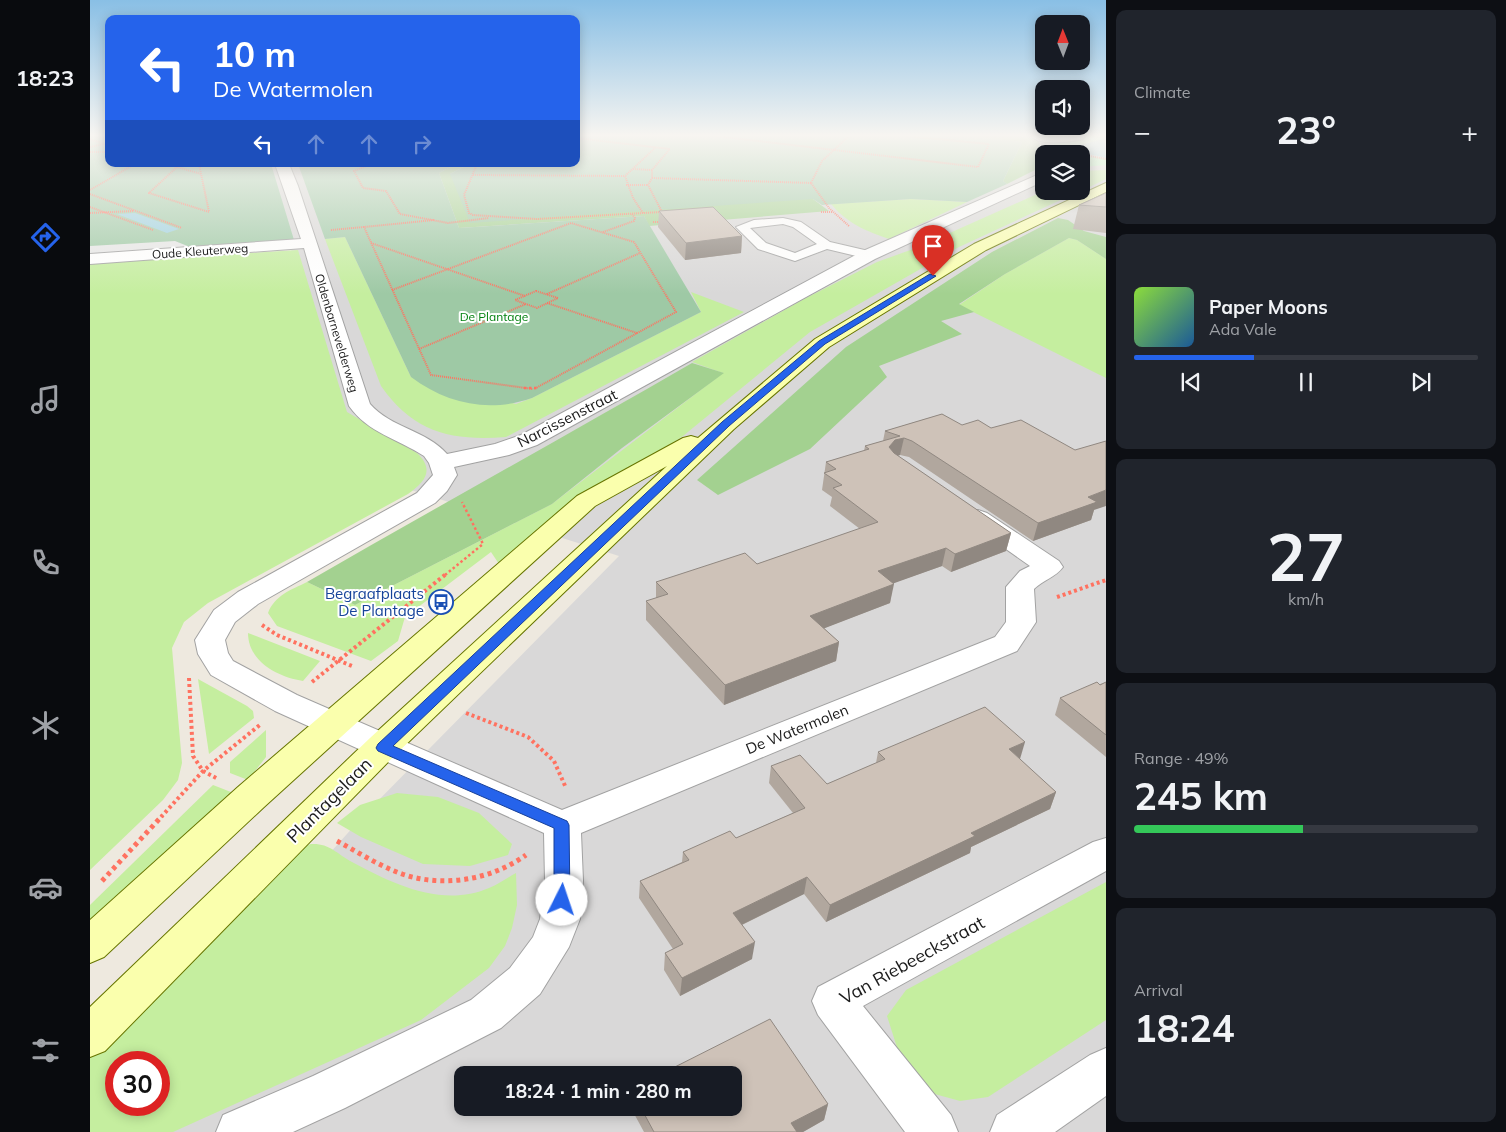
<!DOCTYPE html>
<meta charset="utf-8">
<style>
body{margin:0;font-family:Mulish,sans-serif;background:#20242c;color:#f1f3f6;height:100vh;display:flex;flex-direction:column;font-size:19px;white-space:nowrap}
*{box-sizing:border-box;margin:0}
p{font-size:16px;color:#9ea1a6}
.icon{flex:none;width:28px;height:28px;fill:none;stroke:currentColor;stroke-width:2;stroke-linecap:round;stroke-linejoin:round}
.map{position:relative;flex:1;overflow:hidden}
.panel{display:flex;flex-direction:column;gap:10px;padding:10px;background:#0d0f14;width:400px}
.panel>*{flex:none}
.banner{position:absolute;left:15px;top:15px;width:475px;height:152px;border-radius:10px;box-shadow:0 2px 12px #0003;background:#2563eb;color:#fff;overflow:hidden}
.needle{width:32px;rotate:359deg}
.fabs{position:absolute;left:945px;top:15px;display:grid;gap:10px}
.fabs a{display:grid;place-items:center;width:55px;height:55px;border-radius:10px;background:#171b24;box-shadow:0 2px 12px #0003;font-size:25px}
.speed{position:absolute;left:15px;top:1051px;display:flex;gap:10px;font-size:25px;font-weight:700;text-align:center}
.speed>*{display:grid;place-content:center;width:65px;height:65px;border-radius:50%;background:#171b24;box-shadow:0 2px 12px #0003;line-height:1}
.speed .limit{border:8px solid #d22;background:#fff;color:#111}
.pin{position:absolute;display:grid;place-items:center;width:42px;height:42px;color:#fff;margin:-51px -21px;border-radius:50% 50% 50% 0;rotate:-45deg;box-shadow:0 0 5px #0007}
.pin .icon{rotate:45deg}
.me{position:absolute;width:55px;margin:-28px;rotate:4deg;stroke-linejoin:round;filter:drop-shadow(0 0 4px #0008)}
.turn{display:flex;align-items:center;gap:18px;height:105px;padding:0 25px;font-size:22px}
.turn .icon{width:65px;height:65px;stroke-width:2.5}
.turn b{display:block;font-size:35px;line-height:42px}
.lanes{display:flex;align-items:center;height:48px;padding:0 25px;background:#0003;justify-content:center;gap:25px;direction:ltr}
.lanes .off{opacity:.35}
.big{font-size:38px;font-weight:700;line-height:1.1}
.panel .card{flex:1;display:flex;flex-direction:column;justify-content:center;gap:8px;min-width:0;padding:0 18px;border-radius:10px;background:#20242c}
.panel .dial{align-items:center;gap:0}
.dial b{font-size:65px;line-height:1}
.song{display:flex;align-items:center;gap:15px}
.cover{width:60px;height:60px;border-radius:8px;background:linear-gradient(135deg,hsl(90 70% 55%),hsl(210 70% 35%))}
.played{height:5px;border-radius:2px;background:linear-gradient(90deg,#2563eb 35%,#363941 35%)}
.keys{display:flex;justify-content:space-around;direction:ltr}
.heat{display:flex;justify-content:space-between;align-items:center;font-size:28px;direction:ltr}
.charge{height:8px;border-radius:4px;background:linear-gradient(90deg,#34c759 49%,#363941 0)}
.trip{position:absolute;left:364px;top:1066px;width:288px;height:50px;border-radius:10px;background:#171b24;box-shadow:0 2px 12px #0003;font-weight:700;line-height:50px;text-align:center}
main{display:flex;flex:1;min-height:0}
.tab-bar{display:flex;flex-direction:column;width:90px;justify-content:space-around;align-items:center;background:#090b0e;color:#9ea1a6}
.tab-bar .icon{width:35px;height:35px}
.tab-bar .selected{color:#2563eb}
.tab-bar b{font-size:22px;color:#f1f3f6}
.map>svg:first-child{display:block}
</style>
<main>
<nav class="tab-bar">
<b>18:23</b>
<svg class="icon selected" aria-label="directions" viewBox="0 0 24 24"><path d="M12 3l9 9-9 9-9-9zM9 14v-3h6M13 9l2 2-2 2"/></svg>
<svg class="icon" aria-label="music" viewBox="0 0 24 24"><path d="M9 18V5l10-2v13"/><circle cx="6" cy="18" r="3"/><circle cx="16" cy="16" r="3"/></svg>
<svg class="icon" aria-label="phone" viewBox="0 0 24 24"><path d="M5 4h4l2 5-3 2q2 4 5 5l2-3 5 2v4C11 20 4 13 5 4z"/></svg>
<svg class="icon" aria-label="climate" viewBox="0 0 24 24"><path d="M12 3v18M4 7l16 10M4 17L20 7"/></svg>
<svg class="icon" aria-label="car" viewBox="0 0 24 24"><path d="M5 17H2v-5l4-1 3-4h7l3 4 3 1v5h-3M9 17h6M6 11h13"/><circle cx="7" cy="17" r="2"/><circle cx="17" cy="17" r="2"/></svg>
<svg class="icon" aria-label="filters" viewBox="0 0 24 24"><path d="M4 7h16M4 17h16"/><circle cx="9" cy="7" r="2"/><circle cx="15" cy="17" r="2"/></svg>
</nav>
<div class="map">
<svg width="1016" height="1132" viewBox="0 0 1016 1132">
<rect width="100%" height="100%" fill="#eee9df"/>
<path fill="#d9d8d8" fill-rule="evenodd" d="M 486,136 L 1016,136 L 1016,1132 L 0,1132 L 26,1105 L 69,1105 L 69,1062 L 52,1062 L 274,815 L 529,556 L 261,471 L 178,164 L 486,164 ZM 954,154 L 991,154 L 991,191 L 954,191 ZM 372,1075 L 642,1075 L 642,1108 L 372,1108 Z"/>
<g fill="#c5ee9f" fill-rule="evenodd">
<polygon points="1016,170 1016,179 991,191 991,171"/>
<path d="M 954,191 L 990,191 L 869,247 L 720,332 L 593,436 L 409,564 L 401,552 L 315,617 L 308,641 L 281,661 L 187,626 L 178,613 C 185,595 201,590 217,582 L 265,605 L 462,504 L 633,373 L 602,362 L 714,299 L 787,262 L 826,248 Z"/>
<path d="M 821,199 L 877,202 L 799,239 C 776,231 758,224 741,204 Z"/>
<path d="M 255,237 L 321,377 L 426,404 L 442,398 L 611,312 L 601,292 L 654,312 L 416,437 C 361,441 324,433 291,386 L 235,239 Z"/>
<polygon points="979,238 987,240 1016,259 1016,378 869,305 915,274"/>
<path d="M 208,250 L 257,412 L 327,453 C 345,470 335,482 318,494 L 118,603 L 94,622 L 82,648 L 92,763 L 88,780 L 73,800 L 0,870 L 0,263 Z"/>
<path d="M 158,633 L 230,661 L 213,681 C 187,677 158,661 158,633 Z"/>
<polygon points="108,679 157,706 163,711 164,718 119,754"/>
<polygon points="176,730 176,757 158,780 140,773 140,762"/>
<polygon points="123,785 146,794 0,931 0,905"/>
<polygon points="307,793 348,797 389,813 422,844 418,855 380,866 333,864 271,837 247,823 270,805"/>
<path d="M 221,844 C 239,843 246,853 262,862 C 303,884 352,908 399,888 C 409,884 417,878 426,873 L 427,905 L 422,928 L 415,946 L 399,968 L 331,1020 L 83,1132 L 0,1132 L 0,1056 L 208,848 ZM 26,1062 L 69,1062 L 69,1105 L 26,1105 Z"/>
<polygon points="1016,882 1016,1020 898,1097 870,1101 841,1093 811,1060 797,1016 816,990"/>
</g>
<g fill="#a3d190">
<polygon points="873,136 924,136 948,139 953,157 945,170 917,184 913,181 932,142"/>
<polygon points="366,164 379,164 360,174 723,199 739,211 559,226 554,216 369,228 349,173"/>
<polygon points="968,218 978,220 994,231 1016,237 1016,259 987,240 979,238 915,274 869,304 884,312 851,321 872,334 789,366 797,377 720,449 628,495 607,480 756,347 902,252"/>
<path d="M 602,363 L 634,373 L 532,448 L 462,504 L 265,605 L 217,582 C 345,508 474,437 602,363 Z"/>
</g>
<g fill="#9ec9a5">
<polygon points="0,136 19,136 19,164 181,164 204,240 0,255"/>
<polygon points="486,136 873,136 932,142 913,181 917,184 877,202 821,199 732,205 723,199 380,223 360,174 379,164 486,164"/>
<path d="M 208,164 L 366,164 L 349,173 L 369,228 L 554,216 L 611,312 L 442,398 C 399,413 357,404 321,377 L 255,237 L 235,239 Z"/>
</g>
<g fill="#b6febd">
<polygon points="999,136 1014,136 1013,139 982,150 987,154 970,154 969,145 964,145 964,139 989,140"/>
<polygon points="991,155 1016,159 1016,165 991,167"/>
</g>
<polygon fill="#e7e7e7" points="85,241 100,247 0,255 0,246"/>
<g fill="#9bd0e0">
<polygon points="1014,136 1016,158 982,150 982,147 1013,139"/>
<polygon points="45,213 89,229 77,233 27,214"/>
</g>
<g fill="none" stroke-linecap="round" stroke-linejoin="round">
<defs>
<path id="service" d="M 693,218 L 711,222 L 740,242 L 783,252 L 785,255 L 779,259 L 737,249 L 705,261 L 668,249 L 646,227 L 664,220 ZM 693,224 L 703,227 L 727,244 L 705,253 L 676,243 L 660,228 Z"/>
<g id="minor">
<path d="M 941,136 L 995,136 L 993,139 C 981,142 949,146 941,136 Z"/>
<path d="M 185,164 L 199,164 L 208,186 L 280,404 C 301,428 336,430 357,454 L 405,444 L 431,435 L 773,251 L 954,172 L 954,181 L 785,259 L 447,445 L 419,455 L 364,467 L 367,475 L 357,491 L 345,503 L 168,604 L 145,622 L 135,640 L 138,653 L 143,661 L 207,695 L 472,810 L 905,637 L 916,622 L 916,587 L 930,571 L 940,566 L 879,523 L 875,518 L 879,513 L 888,510 L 897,513 L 969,561 L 973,567 C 966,577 953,580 944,589 L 946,622 L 927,651 L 491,833 L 493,881 L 490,919 L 479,947 L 450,994 L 411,1028 L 255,1108 L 203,1132 L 126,1132 L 133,1115 L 223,1076 L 381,1000 L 420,968 L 443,937 L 450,919 L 455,881 L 454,833 L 185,711 L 121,675 L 108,654 L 105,640 L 124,610 L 148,592 L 327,493 L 343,475 L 339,463 L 334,456 C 308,439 278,433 259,406 L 214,248 L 0,264 L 0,254 L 211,239 Z"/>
<polygon points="1016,838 1016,871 773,1006 861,1115 868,1132 815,1132 728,1015 722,1001 728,987 1003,842"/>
<polygon points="1016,1048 1016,1096 965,1132 900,1132 907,1115 1000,1055"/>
</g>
<polygon id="secondary" points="1016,183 1016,192 896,250 739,347 644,429 304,756 15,1051 0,1057 0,1007 280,738 577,466 505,506 174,807 14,957 0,963 0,920 148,787 487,496 593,438 601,436 608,438 725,339 884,244"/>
</defs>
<use href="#service" stroke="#a2a2a2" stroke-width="2"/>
<use href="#minor" stroke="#a2a2a2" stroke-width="2"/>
<use href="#secondary" stroke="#677500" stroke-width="2"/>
<g stroke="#ff7260" stroke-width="2" stroke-dasharray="1 1" stroke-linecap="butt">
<polyline points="626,136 888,167 899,144 817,136"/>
<polyline points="759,136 732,161 721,183 739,208 759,226"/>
<polyline points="486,138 580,149"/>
<polyline points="0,139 15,144"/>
<polyline points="0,147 19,143"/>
<polyline points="0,152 19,152"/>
<polyline points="999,156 1016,159"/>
<polyline points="77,164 111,174"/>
<polyline points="281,164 264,171 273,188 296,191 310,214 358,223 399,218"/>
<polyline points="387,164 374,195 379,213 383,215 447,219 571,212"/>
<polyline points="87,167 59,193 119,212 109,164"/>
<polyline points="543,169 562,170"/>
<polyline points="383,175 535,176"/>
<polyline points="562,178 721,183"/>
<polyline points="536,185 558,185"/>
<polyline points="0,190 45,164"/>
<polyline points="0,194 92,228"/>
<polyline points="0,207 63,230"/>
<polyline points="572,212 558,185 562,178 562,170 579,150"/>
<polyline points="731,212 742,212"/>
<polyline points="0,213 43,211"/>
<polyline points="553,213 543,198 535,176 565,148"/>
<polyline points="344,220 274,227 341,375 443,389"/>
<polyline points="563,222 572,222"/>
<polyline points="241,230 274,227"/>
<polyline points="513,232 544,221 545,218 542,214"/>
<polyline points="281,243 435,296"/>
<polyline points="302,290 481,223 544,242 586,312 444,389"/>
<polygon points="446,291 468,298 447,308 425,300"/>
<polyline points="457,294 550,253"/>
<polyline points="457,303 547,333"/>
<polyline points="329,349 436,304"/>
</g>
<g stroke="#ff7260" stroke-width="2.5" stroke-dasharray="2.5 2.5" stroke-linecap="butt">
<polyline points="434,388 447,388"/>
<polyline points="355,575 393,544 372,502"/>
</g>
<g stroke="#ff7260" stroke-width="4" stroke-dasharray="3 3" stroke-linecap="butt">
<polyline points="967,597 1016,580"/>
<polyline points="172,625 187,635 262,666"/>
<polyline points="99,678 103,756 113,771 128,779"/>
<polyline points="222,682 356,574"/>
<polyline points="376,713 438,737 464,761 476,788"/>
<polyline points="71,817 113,771 171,724"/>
</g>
<g stroke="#ff7260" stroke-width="5" stroke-dasharray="4 4" stroke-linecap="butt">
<path d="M 247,841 C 268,852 289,866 312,874 C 353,888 401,880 436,855"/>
<polyline points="12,881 72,816"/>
</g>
<use href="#service" fill="#fff" fill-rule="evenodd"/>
<use href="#minor" fill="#fff" fill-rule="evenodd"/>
<use href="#secondary" fill="#faffad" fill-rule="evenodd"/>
</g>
<g fill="#b1a79e">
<polygon points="1016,193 1016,233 983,229 989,205"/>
<polygon points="569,211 652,236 651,253 595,260 568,227"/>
<polygon points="852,414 1004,510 1001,520 943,541 819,457 810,455 808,456 921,533 916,551 861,572 852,566 803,583 800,603 734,628 749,642 746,661 634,705 556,620 556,601 566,598 566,582 667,564 770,529 740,506 742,497 732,490 736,462 774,451 775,446 793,441 795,431"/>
<polygon points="1016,682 1016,757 965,715 970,698"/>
<polygon points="788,752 929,759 966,792 960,809 881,847 880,853 736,922 714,894 652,925 662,959 590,996 574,970 575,953 583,949 549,898 550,881 592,862 593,852 646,838 703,813 679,783 681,766 737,784 786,763"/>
<polygon points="738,1104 734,1120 713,1132 554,1132 541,1108 642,1108"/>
</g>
<g fill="#908881">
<polygon points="652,236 651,253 595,260 596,243"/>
<polygon points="814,438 810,455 802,457 799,447 805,440"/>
<polygon points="1016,490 1016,506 1004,510 1001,520 943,541 948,523 998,497"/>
<polygon points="921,533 916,551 861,572 865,554"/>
<polygon points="856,548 852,566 785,590 788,571"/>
<polygon points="804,584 800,603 717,635 720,616"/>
<polygon points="749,642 746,661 634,705 635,685"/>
<polygon points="935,742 930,759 919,749"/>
<polygon points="966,792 960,809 881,847 880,853 736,922 740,905 881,833"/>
<polygon points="717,877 714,894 641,930 643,913"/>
<polygon points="665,942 662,959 590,996 592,978"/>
<polygon points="738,1104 734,1120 713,1132 699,1132 701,1123"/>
</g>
<g fill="#cec2b8" stroke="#908881">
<polygon points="1016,193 1016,207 989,205"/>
<polygon points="623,207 652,236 596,243 569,211"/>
<polygon points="852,414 872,425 888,420 901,428 931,420 985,450 1016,441 1016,490 998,497 1007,502 948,523 822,441 814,438 805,440 799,447 804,453 921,533 865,554 856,548 788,571 804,584 720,616 749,642 635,685 556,601 578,594 566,582 655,553 667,564 788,522 743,488 752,485 734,473 746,469 736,462 779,449 775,446 810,436 795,431"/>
<polygon points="1007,682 1010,685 1016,682 1016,735 970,698"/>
<polygon points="895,707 935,742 919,749 966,792 881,833 885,836 740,905 717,877 643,913 665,942 592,978 575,953 593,944 550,881 599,860 593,852 640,831 646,838 715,808 681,766 710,755 737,784 795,759 788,752"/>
<polygon points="680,1019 738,1104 701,1123 707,1132 564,1132 551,1108 642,1108 642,1075 569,1075"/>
</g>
<linearGradient id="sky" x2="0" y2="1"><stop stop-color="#89bfe5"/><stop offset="0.46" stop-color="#f7f5f1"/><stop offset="1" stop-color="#f7f5f1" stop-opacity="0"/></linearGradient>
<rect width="1016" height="294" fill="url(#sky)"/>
<polygon fill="#2563eb" stroke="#184099" points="840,274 846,276 735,344 639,426 303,746 477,821 479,825 480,900 478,905 472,907 466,905 464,900 464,828 288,751 286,748 288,744 632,422 729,341"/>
<defs>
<symbol id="bus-ring" viewBox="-11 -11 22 22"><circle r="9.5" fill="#fff" stroke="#1a4fb4" stroke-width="1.5"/><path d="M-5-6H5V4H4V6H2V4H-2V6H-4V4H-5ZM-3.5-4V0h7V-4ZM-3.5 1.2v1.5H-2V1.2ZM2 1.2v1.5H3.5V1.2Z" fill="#1a4fb4"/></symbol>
</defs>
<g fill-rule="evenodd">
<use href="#bus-ring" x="337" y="588" width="28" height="28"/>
</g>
<g text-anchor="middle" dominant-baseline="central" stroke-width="4" stroke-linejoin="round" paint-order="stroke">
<g font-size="12" fill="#1b1b1b" stroke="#fff">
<text transform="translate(110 251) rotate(-4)">Oude Kleuterweg</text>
<text transform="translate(247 333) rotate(73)">Oldenbarnevelderweg</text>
</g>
<g font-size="12" fill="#01810e" stroke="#fff">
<text x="404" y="316">De Plantage</text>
</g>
<g font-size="15" fill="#1b1b1b" stroke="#fff">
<text transform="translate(477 418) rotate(-27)">Narcissenstraat</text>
<text transform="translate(707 729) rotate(-22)">De Watermolen</text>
</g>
<g font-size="15" fill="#164399" stroke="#fff" text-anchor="end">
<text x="334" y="593">Begraafplaats<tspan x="334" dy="17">De Plantage</tspan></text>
</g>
<g font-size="18" fill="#1b1b1b" stroke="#fff">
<text transform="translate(239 800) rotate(-45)">Plantagelaan</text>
<text transform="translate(822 960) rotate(-29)">Van Riebeeckstraat</text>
</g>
</g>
</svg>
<div class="fabs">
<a><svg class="needle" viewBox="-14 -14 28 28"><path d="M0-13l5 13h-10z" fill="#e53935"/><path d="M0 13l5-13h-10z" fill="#9ea1a6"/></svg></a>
<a><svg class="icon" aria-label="sound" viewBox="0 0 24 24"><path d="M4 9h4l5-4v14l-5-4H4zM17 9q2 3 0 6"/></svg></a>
<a><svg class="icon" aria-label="layers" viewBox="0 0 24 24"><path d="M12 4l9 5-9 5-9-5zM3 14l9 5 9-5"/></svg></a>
</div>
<div class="speed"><div class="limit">30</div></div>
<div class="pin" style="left:843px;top:276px;background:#d93025"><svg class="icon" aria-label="arrive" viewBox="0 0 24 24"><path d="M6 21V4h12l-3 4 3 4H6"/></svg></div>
<svg class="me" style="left:472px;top:900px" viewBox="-20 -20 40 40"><circle r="19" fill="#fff"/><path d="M0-13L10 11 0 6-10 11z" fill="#2563eb"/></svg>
<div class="trip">18:24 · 1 min · 280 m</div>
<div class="banner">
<div class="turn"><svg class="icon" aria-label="left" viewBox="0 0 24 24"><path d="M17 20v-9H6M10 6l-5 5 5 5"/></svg><div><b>10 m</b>De Watermolen</div></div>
<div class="lanes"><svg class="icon" aria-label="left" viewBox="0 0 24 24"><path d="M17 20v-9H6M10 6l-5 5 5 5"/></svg><svg class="icon off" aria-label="ahead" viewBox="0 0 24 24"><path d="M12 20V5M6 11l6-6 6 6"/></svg><svg class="icon off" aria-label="ahead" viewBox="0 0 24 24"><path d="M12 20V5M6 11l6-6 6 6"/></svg><svg class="icon off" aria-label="right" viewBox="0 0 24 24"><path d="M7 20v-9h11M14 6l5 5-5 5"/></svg></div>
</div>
</div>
<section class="panel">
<div class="card"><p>Climate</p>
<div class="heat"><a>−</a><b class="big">23°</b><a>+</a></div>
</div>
<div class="card">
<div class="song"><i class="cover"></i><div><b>Paper Moons</b><p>Ada Vale</p></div></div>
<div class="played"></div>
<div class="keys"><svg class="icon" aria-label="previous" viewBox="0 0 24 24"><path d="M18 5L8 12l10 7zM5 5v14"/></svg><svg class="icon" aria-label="pause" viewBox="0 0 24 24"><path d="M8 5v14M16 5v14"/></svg><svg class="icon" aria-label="next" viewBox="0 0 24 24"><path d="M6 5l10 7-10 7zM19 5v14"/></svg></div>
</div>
<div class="card dial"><b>27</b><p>km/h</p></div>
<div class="card"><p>Range · 49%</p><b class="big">245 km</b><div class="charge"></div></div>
<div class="card"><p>Arrival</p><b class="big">18:24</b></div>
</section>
</main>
